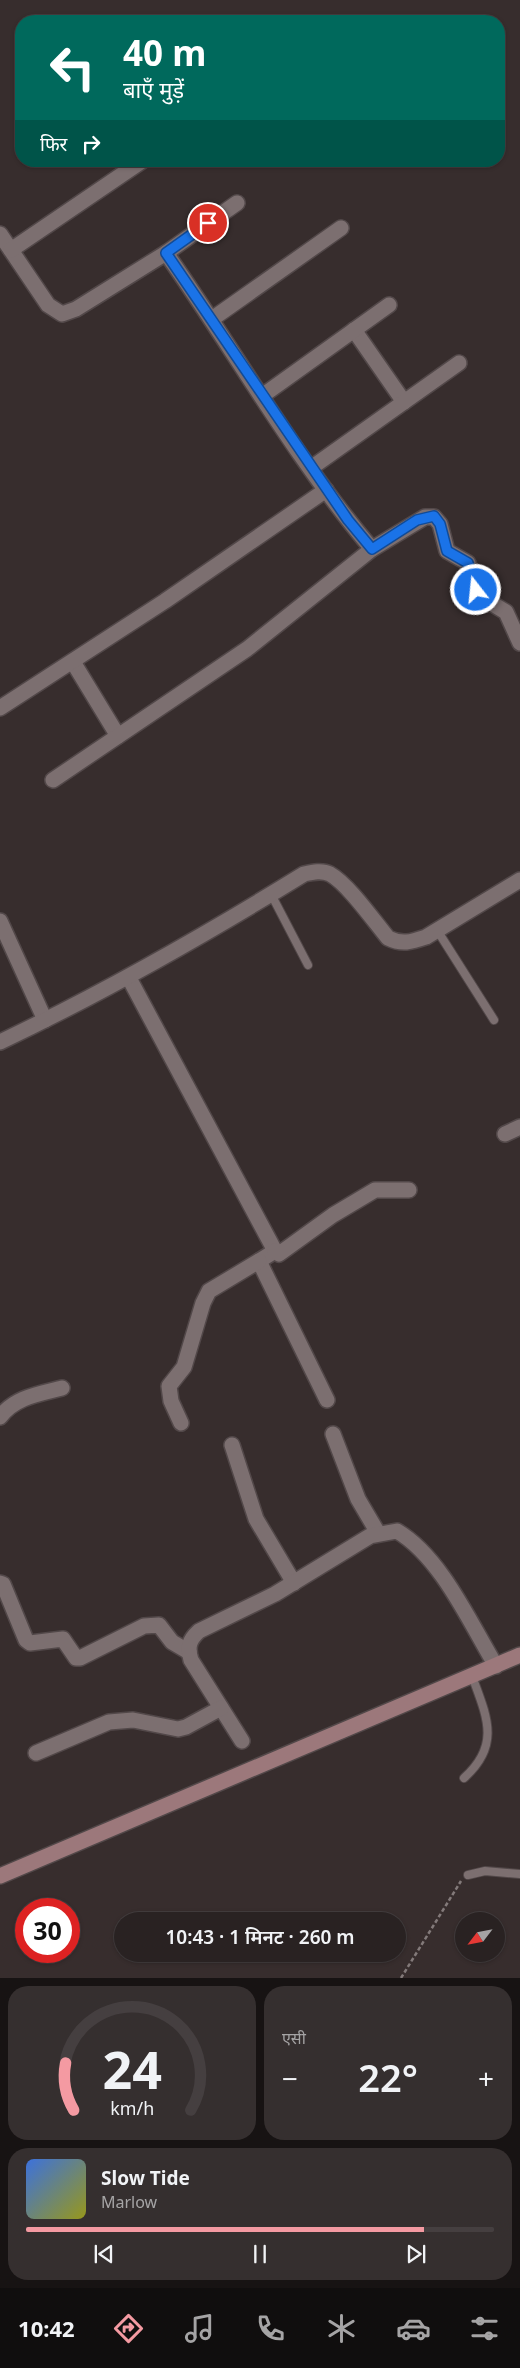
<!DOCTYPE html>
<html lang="hi">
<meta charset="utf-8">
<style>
body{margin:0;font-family:"Noto Sans","Noto Sans Devanagari",sans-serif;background:#352f2f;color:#f1f3f6;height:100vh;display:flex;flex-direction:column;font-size:19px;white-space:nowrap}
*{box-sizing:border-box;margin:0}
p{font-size:16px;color:#a5a4a5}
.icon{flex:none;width:28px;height:28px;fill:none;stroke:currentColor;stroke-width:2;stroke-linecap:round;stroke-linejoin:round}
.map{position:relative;height:1978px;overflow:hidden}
.panel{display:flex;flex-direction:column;gap:8px;padding:8px;background:#171313;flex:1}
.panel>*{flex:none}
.banner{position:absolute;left:15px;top:15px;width:490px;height:152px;border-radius:20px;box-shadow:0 1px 4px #0004,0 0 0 1px #453f40;background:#00695c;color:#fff;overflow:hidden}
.needle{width:32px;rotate:238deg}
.tools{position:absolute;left:455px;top:1912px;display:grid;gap:10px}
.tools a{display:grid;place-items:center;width:50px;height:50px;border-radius:50%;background:#292222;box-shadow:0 1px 4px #0004,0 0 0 1px #453f40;font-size:25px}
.speed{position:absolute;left:15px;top:1898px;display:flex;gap:10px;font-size:25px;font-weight:700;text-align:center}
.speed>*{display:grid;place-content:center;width:65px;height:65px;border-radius:50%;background:#292222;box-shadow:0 1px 4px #0004,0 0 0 1px #453f40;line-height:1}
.speed .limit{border:8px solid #d22;background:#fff;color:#111}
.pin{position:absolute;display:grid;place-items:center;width:42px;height:42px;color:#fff;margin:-21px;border:2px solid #fff;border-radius:50%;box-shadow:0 1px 5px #0007}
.me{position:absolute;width:55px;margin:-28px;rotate:344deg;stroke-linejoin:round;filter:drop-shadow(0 0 4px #0008)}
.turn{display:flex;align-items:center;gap:18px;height:105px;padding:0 25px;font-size:22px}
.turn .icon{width:65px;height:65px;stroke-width:2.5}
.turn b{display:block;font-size:35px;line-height:42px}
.then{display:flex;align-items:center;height:48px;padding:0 25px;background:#0003;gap:10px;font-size:19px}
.big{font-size:38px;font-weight:600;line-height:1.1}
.panel .tile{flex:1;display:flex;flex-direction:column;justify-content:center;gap:8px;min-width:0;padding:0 18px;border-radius:20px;background:#352f2f}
.panel .dial{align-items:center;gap:0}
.dial svg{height:130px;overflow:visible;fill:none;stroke:#453f40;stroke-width:7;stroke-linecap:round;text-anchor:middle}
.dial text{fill:#f1f3f6;stroke:none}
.song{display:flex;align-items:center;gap:15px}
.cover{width:60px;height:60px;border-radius:8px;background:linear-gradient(135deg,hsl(220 70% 55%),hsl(60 70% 35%))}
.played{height:5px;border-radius:2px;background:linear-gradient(90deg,#f49aa2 85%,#453f40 85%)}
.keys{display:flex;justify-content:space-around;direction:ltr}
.heat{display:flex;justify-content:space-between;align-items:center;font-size:28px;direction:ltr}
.panel .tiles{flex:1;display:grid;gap:8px;grid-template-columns:1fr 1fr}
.tile:last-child{grid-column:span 2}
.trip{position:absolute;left:114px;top:1912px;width:292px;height:50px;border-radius:25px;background:#292222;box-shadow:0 1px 4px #0004,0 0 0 1px #453f40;font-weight:600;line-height:50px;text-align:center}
.tab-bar{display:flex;height:80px;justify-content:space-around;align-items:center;background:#100e0e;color:#a5a4a5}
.tab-bar .icon{width:35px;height:35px}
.tab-bar .on{color:#f49aa2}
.tab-bar b{font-size:22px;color:#f1f3f6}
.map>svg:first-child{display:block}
</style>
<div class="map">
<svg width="520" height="1978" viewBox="0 0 520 1978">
<rect width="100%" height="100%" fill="#372d2d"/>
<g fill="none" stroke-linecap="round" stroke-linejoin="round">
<defs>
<g id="lane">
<polyline points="271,894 308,965"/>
<polyline points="437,930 494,1020"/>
<path d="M 464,1778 C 501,1745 487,1717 472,1676"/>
<polyline points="468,1875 485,1871 520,1874"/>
</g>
<g id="street">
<path d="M 0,234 L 48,305 L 62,314 L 76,309 L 166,253 C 235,351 294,457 372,549"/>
<polyline points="11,250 142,161"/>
<polyline points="166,253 237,203"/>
<polyline points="212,319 341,228"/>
<polyline points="354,330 404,402"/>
<polyline points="262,396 389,305"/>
<polyline points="311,468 459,363"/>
<polyline points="73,662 118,736"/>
<polyline points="0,708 165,601 326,490"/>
<polyline points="53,780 247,649 372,549 425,517 434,517 440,524 447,551 468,563 477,590 486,600 506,612 520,643"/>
<polyline points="0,921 45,1020"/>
<polyline points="129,978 275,1251 259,1261 327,1400"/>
<path d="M 0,1042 C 105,992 205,935 304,874 C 313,872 322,870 330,874 C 348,884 374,921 388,938 C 402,945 411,942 426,937 L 520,880"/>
<polyline points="505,1134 520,1127"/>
<polyline points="275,1251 279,1254 333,1215 375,1190 409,1190"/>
<path d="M 0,1417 C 15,1397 39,1394 62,1388"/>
<polyline points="181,1423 171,1401 169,1386 184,1367 203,1303 209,1291 259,1261"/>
<polyline points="333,1434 358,1499 378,1533"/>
<polyline points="232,1445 256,1519 294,1583"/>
<polyline points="0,1583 3,1584 26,1640 30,1643 63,1639 76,1658 80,1658 144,1626 159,1625 172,1642 189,1652"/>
<path d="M 242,1741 L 191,1660 C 187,1647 189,1640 199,1631 L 275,1594 L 370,1536 L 397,1531 C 441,1557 470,1623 496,1666"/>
<polyline points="36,1753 109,1722 133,1720 178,1729 186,1727 221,1708"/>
</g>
<polyline id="secondary" points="0,1876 520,1655"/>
</defs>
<use href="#lane" stroke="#524849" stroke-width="10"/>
<use href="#street" stroke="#524849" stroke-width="18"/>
<use href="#secondary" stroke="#524849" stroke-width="18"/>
<polyline stroke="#837a7a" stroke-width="2.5" stroke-dasharray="4 2.5" stroke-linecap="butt" points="401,1978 461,1881"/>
<use href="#lane" stroke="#7c6f70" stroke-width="8"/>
<use href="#street" stroke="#7c6f70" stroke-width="15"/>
<use href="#secondary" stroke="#9c787b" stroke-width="15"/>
</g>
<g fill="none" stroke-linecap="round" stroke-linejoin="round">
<defs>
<polyline id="route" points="208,223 166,253 348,520 372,549 417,520 434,516 440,524 447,551 468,563 476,590"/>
</defs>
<use href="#route" stroke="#114b97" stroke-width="12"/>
<use href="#route" stroke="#1a73e8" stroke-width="9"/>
</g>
</svg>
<div class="tools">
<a><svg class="needle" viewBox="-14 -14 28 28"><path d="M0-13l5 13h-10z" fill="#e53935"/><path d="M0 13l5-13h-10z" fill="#a5a4a5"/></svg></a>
</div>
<div class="speed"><div class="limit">30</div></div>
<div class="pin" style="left:208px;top:223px;background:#d93025"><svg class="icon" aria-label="arrive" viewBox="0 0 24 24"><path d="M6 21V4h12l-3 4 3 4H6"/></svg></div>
<svg class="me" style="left:476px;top:590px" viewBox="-20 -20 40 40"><circle r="17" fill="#1a73e8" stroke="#fff" stroke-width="3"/><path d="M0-11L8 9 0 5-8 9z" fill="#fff"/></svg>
<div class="trip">10:43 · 1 मिनट · 260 m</div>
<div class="banner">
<div class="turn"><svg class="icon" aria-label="left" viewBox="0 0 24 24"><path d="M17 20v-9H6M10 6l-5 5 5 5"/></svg><div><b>40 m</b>बाएँ मुड़ें</div></div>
<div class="then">फिर<svg class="icon" aria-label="right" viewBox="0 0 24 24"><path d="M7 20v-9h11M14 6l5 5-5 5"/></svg></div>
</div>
</div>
<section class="panel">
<div class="tiles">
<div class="tile dial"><svg viewBox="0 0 100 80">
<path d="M14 69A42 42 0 1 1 86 69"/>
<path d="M14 69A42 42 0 0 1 9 40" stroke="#f49aa2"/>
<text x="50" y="56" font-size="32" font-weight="700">24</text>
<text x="50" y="72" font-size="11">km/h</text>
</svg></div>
<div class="tile"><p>एसी</p>
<div class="heat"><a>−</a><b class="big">22°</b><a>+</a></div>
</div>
<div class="tile">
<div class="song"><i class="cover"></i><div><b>Slow Tide</b><p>Marlow</p></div></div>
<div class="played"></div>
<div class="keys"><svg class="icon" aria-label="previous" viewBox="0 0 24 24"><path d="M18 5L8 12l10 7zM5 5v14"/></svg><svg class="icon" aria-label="pause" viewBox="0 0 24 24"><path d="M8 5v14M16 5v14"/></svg><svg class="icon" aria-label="next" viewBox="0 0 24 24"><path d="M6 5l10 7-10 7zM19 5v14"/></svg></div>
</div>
</div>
</section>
<nav class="tab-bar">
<b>10:42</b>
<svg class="icon on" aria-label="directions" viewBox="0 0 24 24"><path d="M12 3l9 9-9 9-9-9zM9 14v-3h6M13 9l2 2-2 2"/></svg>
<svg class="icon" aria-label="music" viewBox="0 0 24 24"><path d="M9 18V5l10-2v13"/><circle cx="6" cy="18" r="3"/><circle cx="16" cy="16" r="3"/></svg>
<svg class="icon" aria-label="phone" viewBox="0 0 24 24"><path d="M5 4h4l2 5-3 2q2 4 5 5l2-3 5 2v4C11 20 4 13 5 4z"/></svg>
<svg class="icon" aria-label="climate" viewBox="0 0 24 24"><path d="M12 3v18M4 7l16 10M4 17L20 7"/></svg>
<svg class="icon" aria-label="car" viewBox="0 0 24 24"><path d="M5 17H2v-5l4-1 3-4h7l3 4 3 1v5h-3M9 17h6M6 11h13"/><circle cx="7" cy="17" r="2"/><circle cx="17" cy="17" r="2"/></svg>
<svg class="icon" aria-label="filters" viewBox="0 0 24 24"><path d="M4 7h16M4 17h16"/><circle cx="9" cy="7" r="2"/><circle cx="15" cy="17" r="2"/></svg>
</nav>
